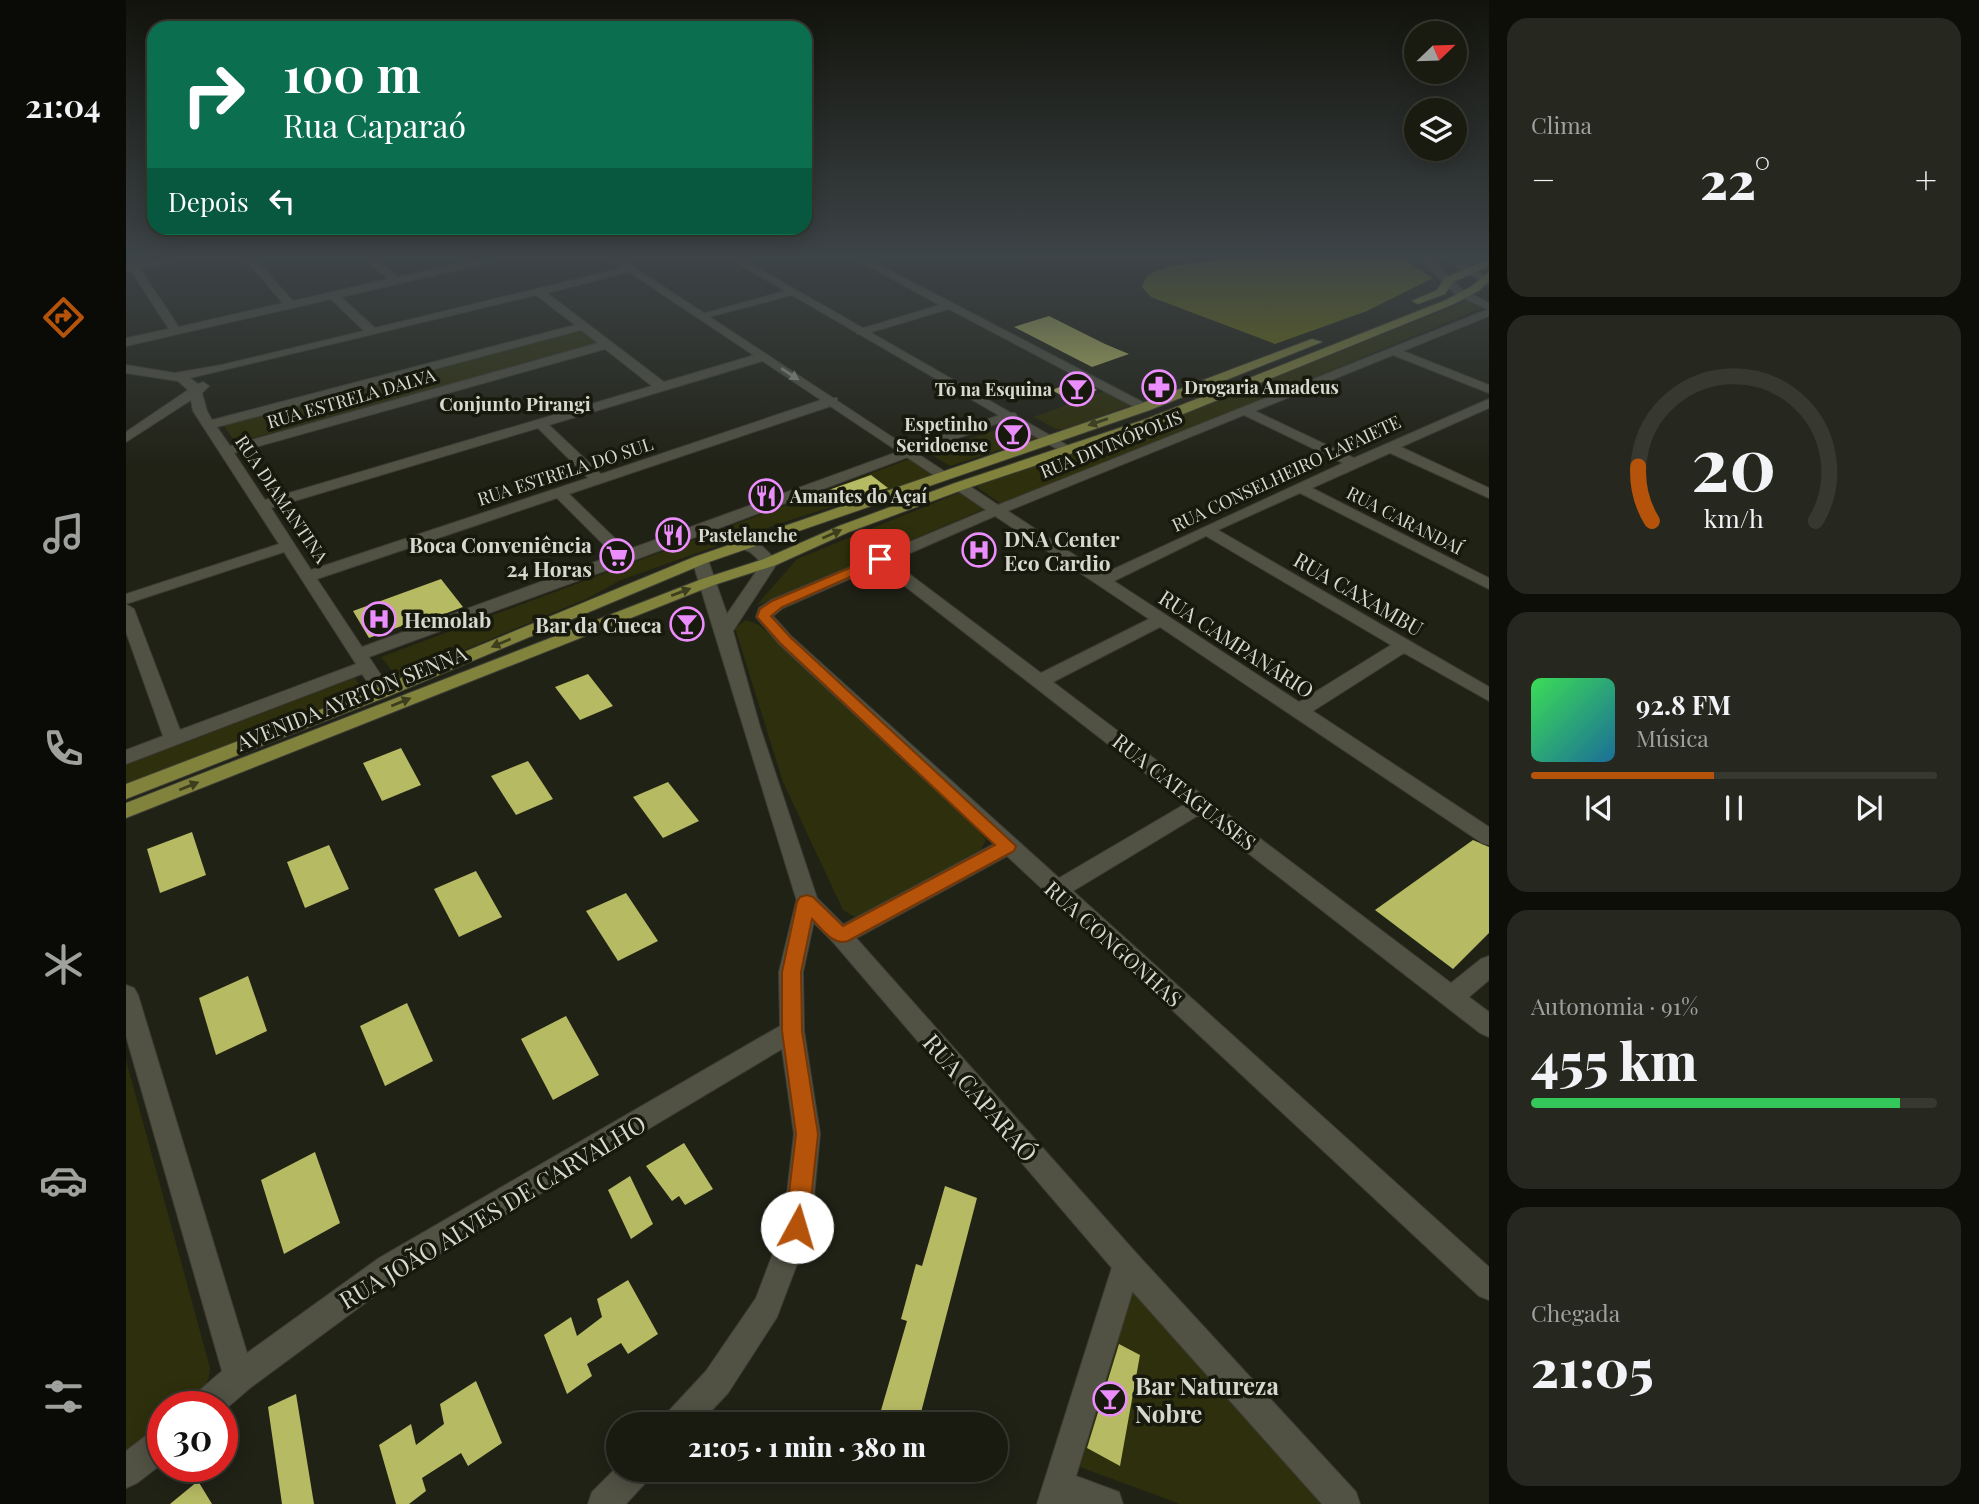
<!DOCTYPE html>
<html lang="pt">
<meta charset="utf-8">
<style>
body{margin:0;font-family:"Playfair Display",serif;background:#26271e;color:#f1f3f6;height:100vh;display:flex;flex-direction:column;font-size:26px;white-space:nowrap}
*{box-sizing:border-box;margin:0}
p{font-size:23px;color:#9fa19f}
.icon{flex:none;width:38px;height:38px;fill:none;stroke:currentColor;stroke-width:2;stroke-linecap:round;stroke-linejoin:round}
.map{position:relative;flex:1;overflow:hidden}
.panel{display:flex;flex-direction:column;gap:18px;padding:18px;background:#0e0e09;width:490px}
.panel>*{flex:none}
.top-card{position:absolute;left:21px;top:21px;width:665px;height:214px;border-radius:21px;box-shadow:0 4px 18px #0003,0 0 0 2px #373830;background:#0b6e4f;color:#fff;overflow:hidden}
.needle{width:46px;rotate:67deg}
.tools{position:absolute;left:1278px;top:21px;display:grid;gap:14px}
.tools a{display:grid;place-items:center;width:63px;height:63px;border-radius:50%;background:#191a10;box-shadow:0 4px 18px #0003,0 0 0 2px #373830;font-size:35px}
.speed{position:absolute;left:21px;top:1391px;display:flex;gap:14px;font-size:35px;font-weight:700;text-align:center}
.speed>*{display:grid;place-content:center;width:91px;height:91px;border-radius:50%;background:#191a10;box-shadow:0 4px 18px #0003,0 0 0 2px #373830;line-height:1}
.speed .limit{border:10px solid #d22;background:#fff;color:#111}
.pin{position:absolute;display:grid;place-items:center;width:60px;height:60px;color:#fff;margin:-30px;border-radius:14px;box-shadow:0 4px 10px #0006}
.me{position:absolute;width:77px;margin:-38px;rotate:6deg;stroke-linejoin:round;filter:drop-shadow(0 0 5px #0008)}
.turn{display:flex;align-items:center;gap:24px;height:147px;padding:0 21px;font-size:32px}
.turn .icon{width:91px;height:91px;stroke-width:2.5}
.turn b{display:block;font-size:49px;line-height:60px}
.then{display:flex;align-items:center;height:66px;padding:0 21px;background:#0003;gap:14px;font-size:26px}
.big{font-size:52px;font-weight:800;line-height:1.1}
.panel .widget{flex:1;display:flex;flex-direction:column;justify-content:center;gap:10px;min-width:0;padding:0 24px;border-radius:21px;background:#26271e}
.panel .dial{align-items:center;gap:0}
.dial svg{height:182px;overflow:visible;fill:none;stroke:#373830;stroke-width:7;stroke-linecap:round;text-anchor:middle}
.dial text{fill:#f1f3f6;stroke:none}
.song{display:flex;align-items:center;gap:21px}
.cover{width:84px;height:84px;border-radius:10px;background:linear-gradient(135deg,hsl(130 70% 55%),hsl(200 70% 35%))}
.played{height:7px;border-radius:4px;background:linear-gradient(90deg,#b45309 45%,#373830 45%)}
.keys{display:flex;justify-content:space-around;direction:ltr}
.heat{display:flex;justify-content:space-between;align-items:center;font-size:38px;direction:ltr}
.charge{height:10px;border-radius:5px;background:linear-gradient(90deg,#34c759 91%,#373830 0)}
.trip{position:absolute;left:480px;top:1412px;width:402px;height:70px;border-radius:35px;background:#191a10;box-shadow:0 4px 18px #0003,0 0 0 2px #373830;font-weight:800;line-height:70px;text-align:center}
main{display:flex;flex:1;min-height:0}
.dock{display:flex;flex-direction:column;width:126px;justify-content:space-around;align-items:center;background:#0a0a06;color:#9fa19f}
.dock .icon{width:49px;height:49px}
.dock .selected{color:#b45309}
.dock b{font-size:32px;color:#f1f3f6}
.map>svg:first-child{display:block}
</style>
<main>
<nav class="dock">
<b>21:04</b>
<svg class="icon selected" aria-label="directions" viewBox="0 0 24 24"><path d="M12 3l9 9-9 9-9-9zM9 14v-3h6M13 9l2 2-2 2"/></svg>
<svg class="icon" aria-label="music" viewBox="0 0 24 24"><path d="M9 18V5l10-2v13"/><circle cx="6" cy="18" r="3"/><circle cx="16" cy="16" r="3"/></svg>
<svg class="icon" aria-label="phone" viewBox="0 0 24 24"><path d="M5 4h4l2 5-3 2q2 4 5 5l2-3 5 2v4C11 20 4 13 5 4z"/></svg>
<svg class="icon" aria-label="climate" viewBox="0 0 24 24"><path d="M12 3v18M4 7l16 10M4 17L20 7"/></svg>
<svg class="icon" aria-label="car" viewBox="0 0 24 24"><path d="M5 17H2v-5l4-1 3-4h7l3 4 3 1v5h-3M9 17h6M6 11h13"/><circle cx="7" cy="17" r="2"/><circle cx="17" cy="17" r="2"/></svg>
<svg class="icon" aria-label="filters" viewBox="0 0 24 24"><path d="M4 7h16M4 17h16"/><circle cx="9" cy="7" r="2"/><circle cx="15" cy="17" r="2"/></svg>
</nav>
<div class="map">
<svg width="1363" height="1504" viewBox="0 0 1363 1504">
<rect width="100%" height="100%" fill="#212216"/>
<g fill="#2e2f0c">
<polygon points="1343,300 1360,306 963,472 879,503 874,503 852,488 853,484 1044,419"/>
<polygon points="455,329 472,343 109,443 98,425"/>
<polygon points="982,390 1011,403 939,429 930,429 908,417"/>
<polygon points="893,422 916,436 824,466 803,453"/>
<polygon points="786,458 811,475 670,518 495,580 460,599 272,678 255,657"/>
<polygon points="835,492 858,509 630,606 671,559"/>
<polygon points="620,620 633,625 708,691 853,831 860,840 854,851 737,922 717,910 657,782 609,628"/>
<polygon points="229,678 239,693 0,787 0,765"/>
<path d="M 0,1060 L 84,1368 C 84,1385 72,1396 59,1407 L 37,1407 L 37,1426 L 0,1457 Z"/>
<polygon points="997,1275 1202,1504 1054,1504 954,1467"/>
</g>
<path fill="#6f7110" d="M 1272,256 L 1307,278 L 1241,311 L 1149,344 L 1025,297 L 1016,287 C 1017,284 1018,280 1021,277 C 1047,252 1230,256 1272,256 Z"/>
<g fill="#b6ba63">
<polygon points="923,316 979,344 1003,354 966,367 888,327"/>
<polygon points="952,380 971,390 945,401 926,390"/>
<polygon points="745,475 762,488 713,503 700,491"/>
<polygon points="315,579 337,607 313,616 311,613 243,638 227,611"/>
<polygon points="462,674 487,706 454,720 429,687"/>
<polygon points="275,748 295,785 256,801 237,763"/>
<polygon points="402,761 427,799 390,815 365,776"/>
<polygon points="542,782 573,821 537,838 507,797"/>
<polygon points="66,832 80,875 34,893 21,849"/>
<polygon points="1347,840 1363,847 1363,933 1327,969 1249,910"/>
<polygon points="203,845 223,889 179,908 161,862"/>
<polygon points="350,871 376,917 333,937 308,889"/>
<polygon points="500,893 532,941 492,961 460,911"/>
<polygon points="122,976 141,1031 90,1055 73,998"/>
<polygon points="281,1003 307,1061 259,1086 234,1026"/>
<polygon points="440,1016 473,1075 427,1100 395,1039"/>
<polygon points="558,1143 587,1189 559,1205 553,1196 546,1201 520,1166"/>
<polygon points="189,1152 214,1223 158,1254 135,1180"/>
<polygon points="504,1176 527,1224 505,1239 482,1190"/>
<polygon points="819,1186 851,1198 792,1424 751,1424 781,1321 775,1319 790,1264 796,1266"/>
<polygon points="502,1280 532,1334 502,1354 495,1343 461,1364 466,1376 441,1394 418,1335 445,1317 451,1336 476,1317 471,1299"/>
<polygon points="993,1344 1014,1355 994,1466 961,1448"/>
<polygon points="350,1381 376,1443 342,1466 335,1453 296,1478 300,1491 283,1504 270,1504 253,1445 285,1424 290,1445 318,1424 314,1404"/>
<polygon points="170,1394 188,1504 156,1504 142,1407"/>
<polygon points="72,1481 86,1504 44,1504"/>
</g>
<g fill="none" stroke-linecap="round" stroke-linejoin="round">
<defs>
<g id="minor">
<path d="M 50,256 L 69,256 L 14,269 L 53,327 L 157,303 L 116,256 L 126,256 L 167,301 L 262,279 L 235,256 L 246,256 L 272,277 L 368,256 L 385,256 L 380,259 L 215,297 L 249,328 L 504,266 L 508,267 L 508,271 L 421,293 L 538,382 L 632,354 L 640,354 L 640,360 L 423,425 L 475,474 L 701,398 L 711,398 L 711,404 L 443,494 L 501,550 L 879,413 L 889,413 L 891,416 L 506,561 L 243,657 L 266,692 L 263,696 L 251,696 L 236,674 L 0,764 L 0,750 L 37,736 L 0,632 L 0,604 L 8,609 L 54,730 L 230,664 L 158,552 L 0,604 L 0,594 L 153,544 L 67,411 L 65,400 L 0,442 L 0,432 L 62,390 L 52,381 L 0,373 L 0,365 L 49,373 L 95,365 L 238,331 L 205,299 L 0,346 L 0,338 L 43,329 L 5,271 L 0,272 L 0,266 ZM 410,295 L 449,325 L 86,420 L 81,411 L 76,393 L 83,386 L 77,382 L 72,384 L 64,378 ZM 455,330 L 472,343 L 104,446 L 91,427 ZM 479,349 L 526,386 L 139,500 L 108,453 ZM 412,428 L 462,478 L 185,570 L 145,508 ZM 431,498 L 488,555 L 236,647 L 191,579 Z"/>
<polygon points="724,256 736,256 1026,407 1024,410 1014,410 823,309 739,334 731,334 731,330 814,305"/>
<polygon points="666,289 670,290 670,294 575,319 569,316"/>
<path d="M 1363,309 L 1363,316 L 1277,351 L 1363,385 L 1363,393 L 1267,355 L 1129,411 L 1228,458 L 1363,399 L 1363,408 L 1275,447 L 1363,488 L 1363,498 L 1264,453 L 1186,488 L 1363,578 L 1363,589 L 1174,493 L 1092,530 L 1363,687 L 1363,701 L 1278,653 L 1187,711 L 1363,827 L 1363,845 L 1356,843 L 1034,627 L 927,682 L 1325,983 L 1355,959 L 1363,956 L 1363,980 L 1343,997 L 1363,1012 L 1363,1037 L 1354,1033 L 1073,815 L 947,891 L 1363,1267 L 1363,1300 L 1353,1296 L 881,856 L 723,942 L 715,945 L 707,942 L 704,936 L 707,930 L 868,844 L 653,644 L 630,617 L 633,608 L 645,600 L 860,510 L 829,489 L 827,486 L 829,483 L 839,483 L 872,505 ZM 1118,415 L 1217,463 L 977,574 L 882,511 ZM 869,516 L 1023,619 L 915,673 L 766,561 ZM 1080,536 L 1265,645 L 1173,702 L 988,581 ZM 753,566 L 1059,804 L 933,878 L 665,636 L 647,616 L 657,608 Z"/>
<polygon points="681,893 689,896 692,902 677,972 678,1031 694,1134 685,1227 651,1317 602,1393 573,1424 536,1424 541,1413 580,1371 630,1298 657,1227 668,1134 656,1049 273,1278 124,1388 96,1412 96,1407 62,1407 67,1396 96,1371 0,1036 0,985 8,988 12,995 121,1353 253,1258 654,1026 653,972 670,902 673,896"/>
<polygon points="1001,1250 1011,1254 1015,1264 950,1476 993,1492 997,1504 911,1504 987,1264 991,1254"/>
<polygon points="37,1426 37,1463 11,1483 0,1488 0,1451 26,1431"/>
<polygon points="492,1466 492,1470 526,1470 521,1481 500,1504 462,1504 466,1492"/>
</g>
<g id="tertiary">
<polygon points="479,256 491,256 824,475 817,479 812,478"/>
<polygon points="599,256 611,256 948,449 941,453 936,452"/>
</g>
<g id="secondary">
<polygon points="1290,256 1301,256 1337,290 1363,303 1363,310 1329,294"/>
<polygon points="1313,256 1325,256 1363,278 1363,286"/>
<polygon points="616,540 636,546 652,562 607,631 634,727 691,898 723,930 1011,1254 1230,1492 1234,1504 1196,1504 991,1274 707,942 673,908 566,560 574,555 582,560 601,614 636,563 624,552 608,545"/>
</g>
<g id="primary">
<polygon points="1363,259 1363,266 1327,282 1319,294 1292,304 1286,301 1311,290 1319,278"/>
<polygon points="1363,272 1363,281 1354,290 1328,304 1030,425 839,489 723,532 650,565 588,585 0,818 0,803 576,579 638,559 713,526 829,483 1020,419 1320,300 1346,286"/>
<polygon points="1186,339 1196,342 1024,410 580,563 263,696 0,799 0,784 251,688 568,557 1014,404"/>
</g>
</defs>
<use href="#minor" stroke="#3c3c34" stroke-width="2"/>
<use href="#tertiary" stroke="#3c3c34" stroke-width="2"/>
<use href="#secondary" stroke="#3c3c34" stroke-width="2"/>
<use href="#primary" stroke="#3c3c34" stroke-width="2"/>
<use href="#minor" fill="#515244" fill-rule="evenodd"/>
<use href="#tertiary" fill="#515244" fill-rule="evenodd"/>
<use href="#secondary" fill="#515244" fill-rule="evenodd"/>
<use href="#primary" fill="#81833d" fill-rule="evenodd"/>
</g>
<defs><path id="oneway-solid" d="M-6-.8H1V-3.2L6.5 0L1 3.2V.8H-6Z" transform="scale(1.75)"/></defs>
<use fill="#94958a" href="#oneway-solid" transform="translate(664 374) rotate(33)"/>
<g fill="#3d3e1e">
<use href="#oneway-solid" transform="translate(972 422) rotate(161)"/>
<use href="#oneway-solid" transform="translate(706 534) rotate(-24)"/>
<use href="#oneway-solid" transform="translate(555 592) rotate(-21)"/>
<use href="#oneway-solid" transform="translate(375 643) rotate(157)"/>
<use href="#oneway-solid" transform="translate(275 702) rotate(-22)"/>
<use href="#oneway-solid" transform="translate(63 786) rotate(-22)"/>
</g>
<linearGradient id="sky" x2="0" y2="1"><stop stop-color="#12130c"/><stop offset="0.55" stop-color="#3d4447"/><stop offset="1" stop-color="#3d4447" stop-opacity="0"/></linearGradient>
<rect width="1363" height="466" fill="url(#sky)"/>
<path fill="#b45309" stroke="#753606" stroke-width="2" d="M 754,555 L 758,556 L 758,562 L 656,607 L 645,616 L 664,637 L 890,846 L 888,851 L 722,941 C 707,946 696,929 686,919 L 675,972 L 676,1031 L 692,1134 L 682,1227 L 679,1235 L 671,1238 L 663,1235 L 659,1227 L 670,1134 L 656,1031 L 656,972 L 671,902 L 674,897 L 681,895 L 687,897 L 717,926 L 869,845 L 654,643 L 631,617 L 634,609 L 646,601 Z"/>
<defs>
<symbol id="pharmacy-ring" viewBox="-11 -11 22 22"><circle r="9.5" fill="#18190d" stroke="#eb8dfc" stroke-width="1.5"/><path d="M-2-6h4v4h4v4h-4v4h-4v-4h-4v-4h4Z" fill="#eb8dfc"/></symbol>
<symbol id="bar-ring" viewBox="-11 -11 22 22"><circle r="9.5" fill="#18190d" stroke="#eb8dfc" stroke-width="1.5"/><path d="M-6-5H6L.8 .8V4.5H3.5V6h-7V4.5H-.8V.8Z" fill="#eb8dfc"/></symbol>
<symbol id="restaurant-ring" viewBox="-11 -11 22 22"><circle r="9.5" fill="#18190d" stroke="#eb8dfc" stroke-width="1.5"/><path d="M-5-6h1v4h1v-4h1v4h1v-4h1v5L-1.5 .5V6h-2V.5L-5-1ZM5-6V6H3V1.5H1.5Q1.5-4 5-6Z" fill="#eb8dfc"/></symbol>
<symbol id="hospital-ring" viewBox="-11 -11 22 22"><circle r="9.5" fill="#18190d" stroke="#eb8dfc" stroke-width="1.5"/><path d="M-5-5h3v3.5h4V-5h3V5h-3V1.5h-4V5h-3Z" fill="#eb8dfc"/></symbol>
<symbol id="supermarket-ring" viewBox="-11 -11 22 22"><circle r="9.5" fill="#18190d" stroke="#eb8dfc" stroke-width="1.5"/><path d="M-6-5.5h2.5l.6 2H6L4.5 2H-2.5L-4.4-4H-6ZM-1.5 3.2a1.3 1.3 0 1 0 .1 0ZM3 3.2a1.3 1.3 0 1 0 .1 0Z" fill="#eb8dfc"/></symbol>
</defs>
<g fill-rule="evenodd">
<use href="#pharmacy-ring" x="1014" y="368" width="38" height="38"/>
<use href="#bar-ring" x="932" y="370" width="38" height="38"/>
<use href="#bar-ring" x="868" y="415" width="38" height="38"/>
<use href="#restaurant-ring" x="621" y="477" width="38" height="38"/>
<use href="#restaurant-ring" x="528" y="516" width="38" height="38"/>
<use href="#hospital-ring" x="834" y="531" width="38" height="38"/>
<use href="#supermarket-ring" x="472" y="537" width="38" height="38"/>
<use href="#hospital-ring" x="234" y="600" width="38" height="38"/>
<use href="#bar-ring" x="542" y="605" width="38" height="38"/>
<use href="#bar-ring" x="965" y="1380" width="38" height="38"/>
</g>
<g text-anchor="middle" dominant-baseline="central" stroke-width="7" stroke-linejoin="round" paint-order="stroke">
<g font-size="18" font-weight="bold" fill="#d7d8d0" stroke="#18190d" text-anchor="start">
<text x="1058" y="387">Drogaria Amadeus</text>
<text x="926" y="389" text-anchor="end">Tō na Esquina</text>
<text x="862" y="424" text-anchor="end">Espetinho<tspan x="862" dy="21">Seridoense</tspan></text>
<text x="664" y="496">Amantes do Açaí</text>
<text x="572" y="535">Pastelanche</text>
</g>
<g font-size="18" fill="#d7d8d0" stroke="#18190d">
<text transform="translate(225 398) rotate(-16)">RUA ESTRELA DALVA</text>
<text transform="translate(985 444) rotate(-22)">RUA DIVINÓPOLIS</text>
<text transform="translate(439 471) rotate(-18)">RUA ESTRELA DO SUL</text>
<text transform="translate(1160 473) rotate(-25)">RUA CONSELHEIRO LAFAIETE</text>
<text transform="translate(156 499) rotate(56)">RUA DIAMANTINA</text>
<text transform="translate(1279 520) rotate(27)">RUA CARANDAÍ</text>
</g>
<g font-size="19" font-weight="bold" fill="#d7d8d0" stroke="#18190d">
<text x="389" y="403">Conjunto Pirangi</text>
</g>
<g font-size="21" font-weight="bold" fill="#d7d8d0" stroke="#18190d" text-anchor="start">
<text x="878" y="538">DNA Center<tspan x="878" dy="24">Eco Cardio</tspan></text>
<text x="466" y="544" text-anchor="end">Boca Conveniência<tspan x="466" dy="24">24 Horas</tspan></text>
<text x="278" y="619">Hemolab</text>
<text x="536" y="624" text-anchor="end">Bar da Cueca</text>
</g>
<g font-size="21" fill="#d7d8d0" stroke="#18190d">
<text transform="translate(1233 593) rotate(30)">RUA CAXAMBU</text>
<text transform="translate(1111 643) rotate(33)">RUA CAMPANÁRIO</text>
<text transform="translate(225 697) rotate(-22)">AVENIDA AYRTON SENNA</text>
<text transform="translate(1059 791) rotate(38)">RUA CATAGUASES</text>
<text transform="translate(988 943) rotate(42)">RUA CONGONHAS</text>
</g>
<g font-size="24" fill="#d7d8d0" stroke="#18190d">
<text transform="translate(855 1097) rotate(49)">RUA CAPARAÓ</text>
<text transform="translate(366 1211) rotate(-31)">RUA JOÃO ALVES DE CARVALHO</text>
</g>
<g font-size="24" font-weight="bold" fill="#d7d8d0" stroke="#18190d" text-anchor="start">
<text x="1009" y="1385">Bar Natureza<tspan x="1009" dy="28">Nobre</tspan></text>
</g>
</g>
</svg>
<div class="tools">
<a><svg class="needle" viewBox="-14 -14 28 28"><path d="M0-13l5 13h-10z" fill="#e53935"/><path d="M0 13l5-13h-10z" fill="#9fa19f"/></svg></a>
<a><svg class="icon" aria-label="layers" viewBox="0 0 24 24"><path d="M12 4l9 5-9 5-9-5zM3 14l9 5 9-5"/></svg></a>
</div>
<div class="speed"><div class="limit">30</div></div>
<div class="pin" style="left:754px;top:559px;background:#d93025"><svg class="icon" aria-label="arrive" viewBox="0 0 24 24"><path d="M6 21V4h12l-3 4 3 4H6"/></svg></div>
<svg class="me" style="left:671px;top:1227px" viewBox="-20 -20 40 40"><circle r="19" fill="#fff"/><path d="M0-13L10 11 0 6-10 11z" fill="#b45309"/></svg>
<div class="trip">21:05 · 1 min · 380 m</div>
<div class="top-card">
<div class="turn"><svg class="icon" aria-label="right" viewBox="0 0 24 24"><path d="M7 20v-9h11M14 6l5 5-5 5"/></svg><div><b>100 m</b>Rua Caparaó</div></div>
<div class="then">Depois<svg class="icon" aria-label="left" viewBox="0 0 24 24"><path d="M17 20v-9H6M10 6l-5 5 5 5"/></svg></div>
</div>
</div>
<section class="panel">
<div class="widget"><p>Clima</p>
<div class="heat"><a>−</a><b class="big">22°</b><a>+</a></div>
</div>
<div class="widget dial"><svg viewBox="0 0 100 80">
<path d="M14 69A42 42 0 1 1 86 69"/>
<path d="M14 69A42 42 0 0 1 8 45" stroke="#b45309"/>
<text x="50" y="56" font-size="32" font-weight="700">20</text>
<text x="50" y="72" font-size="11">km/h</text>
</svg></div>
<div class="widget">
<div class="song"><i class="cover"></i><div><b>92.8 FM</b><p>Música</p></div></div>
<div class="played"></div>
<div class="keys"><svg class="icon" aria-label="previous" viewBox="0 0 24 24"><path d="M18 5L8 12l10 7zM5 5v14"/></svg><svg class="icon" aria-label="pause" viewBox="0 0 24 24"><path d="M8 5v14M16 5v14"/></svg><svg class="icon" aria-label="next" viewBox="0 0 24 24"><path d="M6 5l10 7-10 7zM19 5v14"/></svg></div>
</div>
<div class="widget"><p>Autonomia · 91%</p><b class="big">455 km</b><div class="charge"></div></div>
<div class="widget"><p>Chegada</p><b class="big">21:05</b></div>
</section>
</main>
